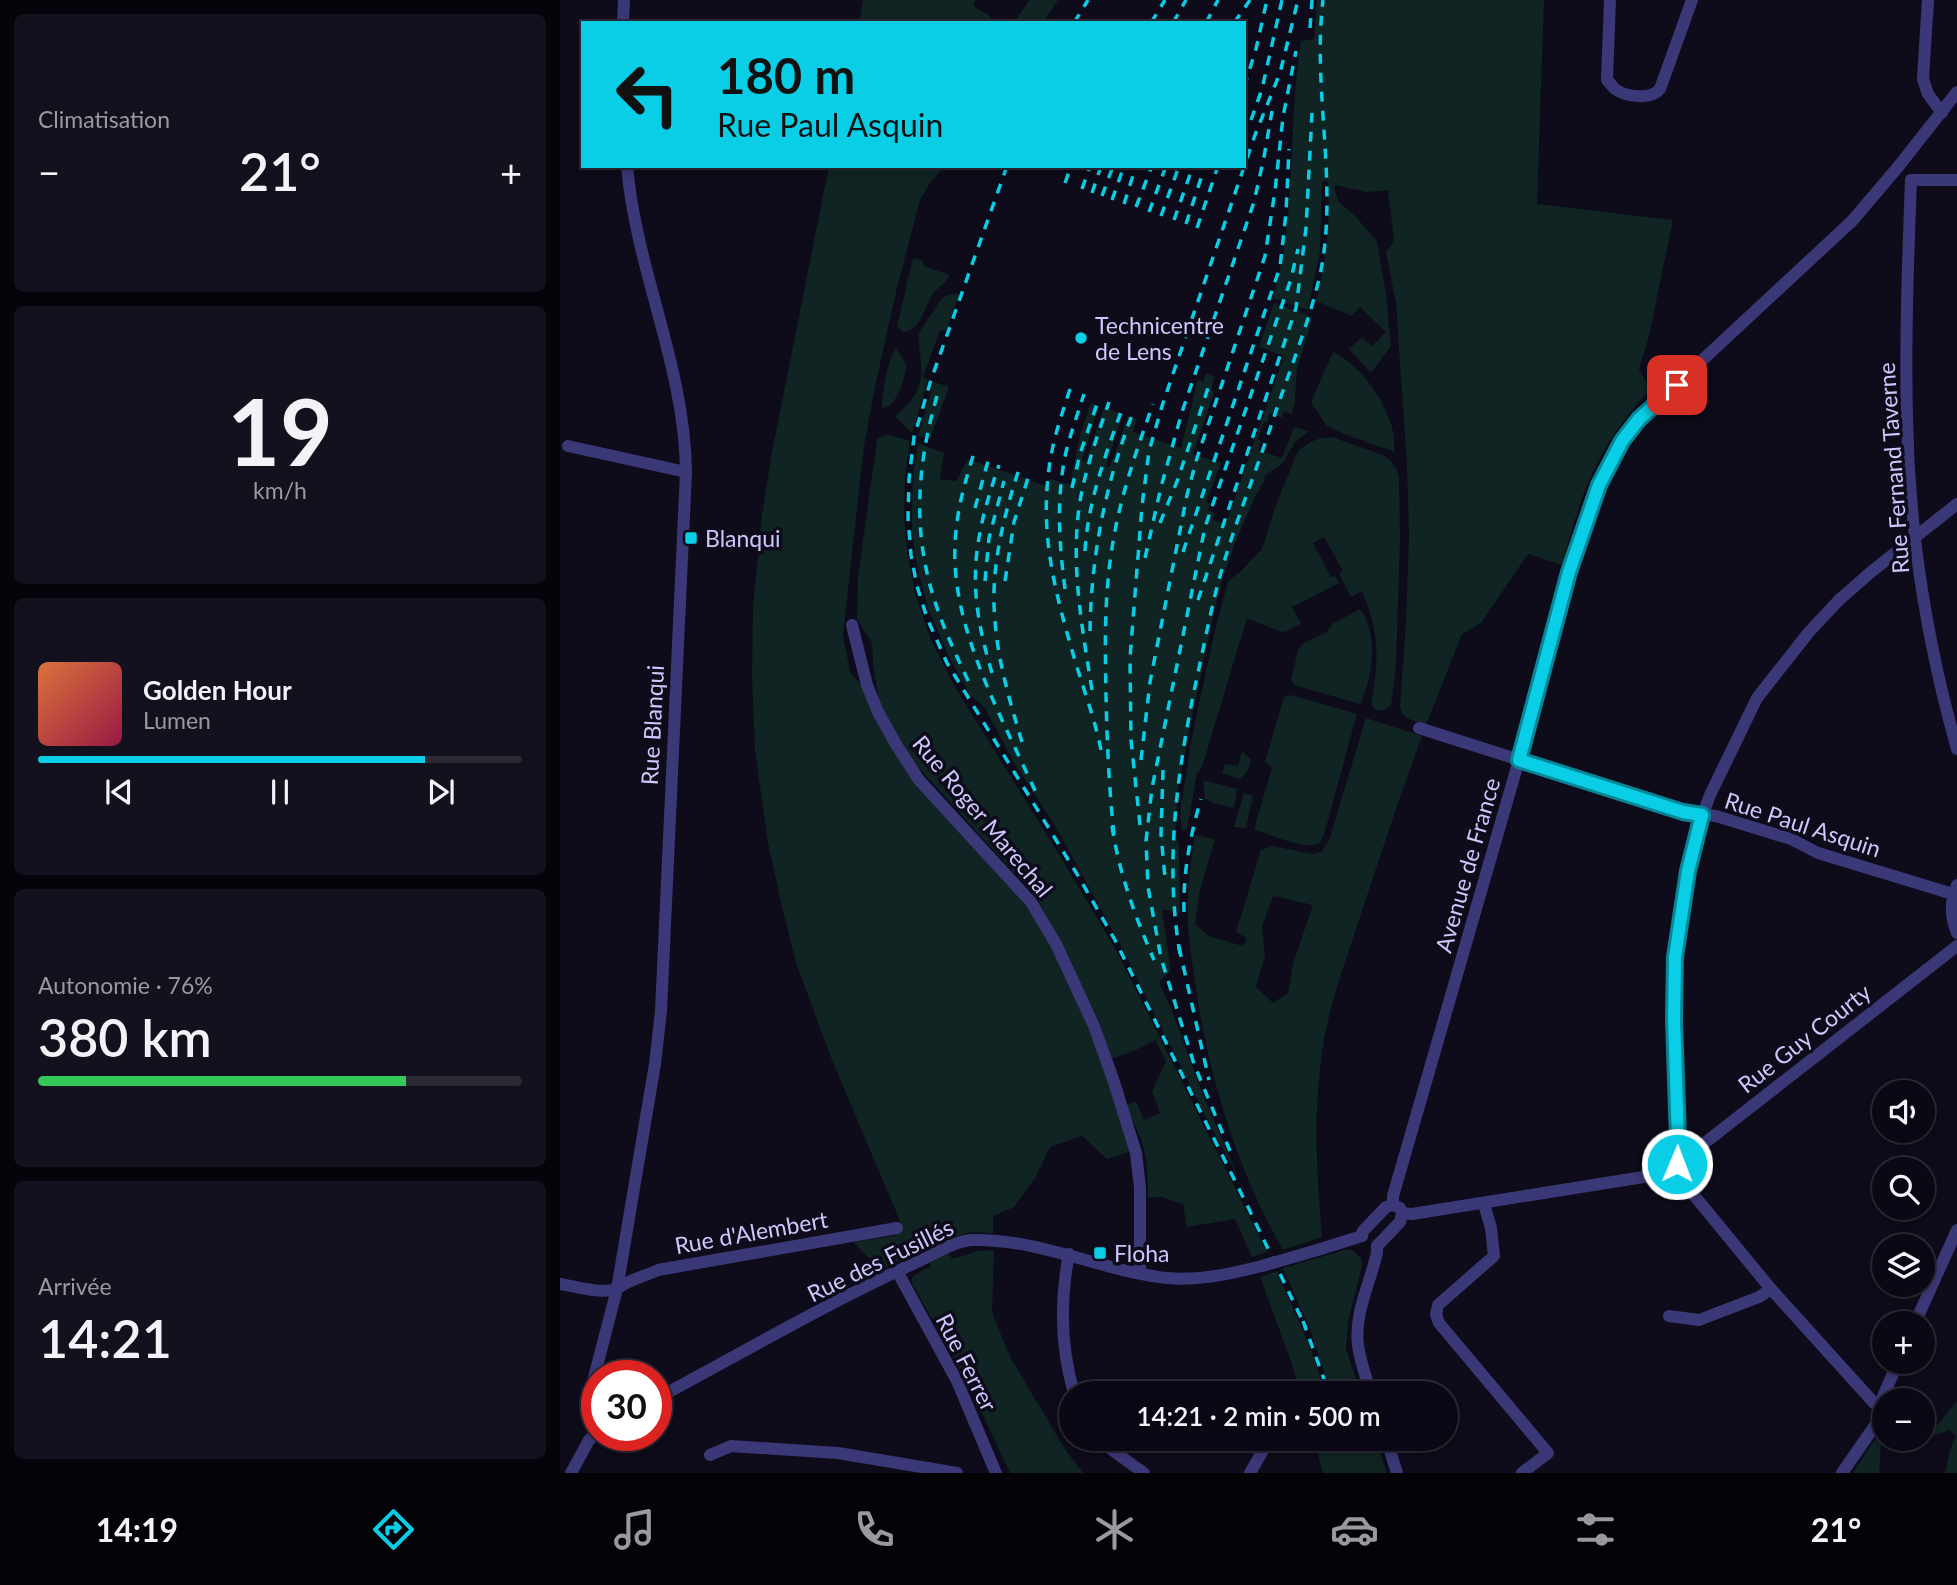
<!DOCTYPE html>
<html lang="fr">
<meta charset="utf-8">
<style>
body{margin:0;font-family:Lato,sans-serif;background:#13111d;color:#f1f3f6;height:100vh;display:flex;flex-direction:column;font-size:26px;white-space:nowrap}
*{box-sizing:border-box;margin:0}
p{font-size:23px;color:#999aa0}
.icon{flex:none;width:38px;height:38px;fill:none;stroke:currentColor;stroke-width:2;stroke-linecap:round;stroke-linejoin:round}
.map{position:relative;flex:1;overflow:hidden}
.drawer{display:flex;flex-direction:column;gap:14px;padding:14px;background:#06040b;width:560px}
.drawer>*{flex:none}
.top-card{position:absolute;left:21px;top:21px;width:665px;height:147px;border-radius:0px;box-shadow:0 4px 10px #0003,0 0 0 2px #2a2934;background:#0acee6;color:#111;overflow:hidden}
.buttons{position:absolute;left:1312px;top:1080px;display:grid;gap:14px}
.buttons a{display:grid;place-items:center;width:63px;height:63px;border-radius:50%;background:#0a0814;box-shadow:0 4px 10px #0003,0 0 0 2px #2a2934;font-size:35px}
.speed{position:absolute;left:21px;top:1360px;display:flex;gap:14px;font-size:35px;font-weight:700;text-align:center}
.speed>*{display:grid;place-content:center;width:91px;height:91px;border-radius:50%;background:#0a0814;box-shadow:0 4px 10px #0003,0 0 0 2px #2a2934;line-height:1}
.speed .limit{border:10px solid #d22;background:#fff;color:#111}
.pin{position:absolute;display:grid;place-items:center;width:60px;height:60px;color:#fff;margin:-30px;border-radius:14px;box-shadow:0 4px 10px #0006}
.me{position:absolute;width:77px;margin:-38px;rotate:1deg;stroke-linejoin:round;filter:drop-shadow(0 0 5px #0008)}
.turn{display:flex;align-items:center;gap:24px;height:147px;padding:0 21px;font-size:32px}
.turn .icon{width:91px;height:91px;stroke-width:2.5}
.turn b{display:block;font-size:49px;line-height:60px}
.big{font-size:52px;font-weight:600;line-height:1.1}
.drawer .card{flex:1;display:flex;flex-direction:column;justify-content:center;gap:10px;min-width:0;padding:0 24px;border-radius:10px;background:#13111d}
.drawer .dial{align-items:center;gap:0}
.dial b{font-size:91px;line-height:1}
.song{display:flex;align-items:center;gap:21px}
.cover{width:84px;height:84px;border-radius:10px;background:linear-gradient(135deg,hsl(20 70% 55%),hsl(340 70% 35%))}
.played{height:7px;border-radius:4px;background:linear-gradient(90deg,#0acee6 80%,#2a2934 80%)}
.keys{display:flex;justify-content:space-around;direction:ltr}
.heat{display:flex;justify-content:space-between;align-items:center;font-size:38px;direction:ltr}
.charge{height:10px;border-radius:5px;background:linear-gradient(90deg,#34c759 76%,#2a2934 0)}
.trip{position:absolute;left:499px;top:1381px;width:399px;height:70px;border-radius:35px;background:#0a0814;box-shadow:0 4px 10px #0003,0 0 0 2px #2a2934;font-weight:600;line-height:70px;text-align:center}
.tabs{display:flex;height:112px;justify-content:space-around;align-items:center;background:#040308;color:#999aa0}
.tabs .icon{width:49px;height:49px}
.tabs .active{color:#0acee6}
.tabs b{font-size:32px;color:#f1f3f6}
main{display:flex;flex:1;min-height:0}
.map>svg:first-child{display:block}
</style>
<main>
<section class="drawer">
<div class="card"><p>Climatisation</p>
<div class="heat"><a>−</a><b class="big">21°</b><a>+</a></div>
</div>
<div class="card dial"><b>19</b><p>km/h</p></div>
<div class="card">
<div class="song"><i class="cover"></i><div><b>Golden Hour</b><p>Lumen</p></div></div>
<div class="played"></div>
<div class="keys"><svg class="icon" aria-label="previous" viewBox="0 0 24 24"><path d="M18 5L8 12l10 7zM5 5v14"/></svg><svg class="icon" aria-label="pause" viewBox="0 0 24 24"><path d="M8 5v14M16 5v14"/></svg><svg class="icon" aria-label="next" viewBox="0 0 24 24"><path d="M6 5l10 7-10 7zM19 5v14"/></svg></div>
</div>
<div class="card"><p>Autonomie · 76%</p><b class="big">380 km</b><div class="charge"></div></div>
<div class="card"><p>Arrivée</p><b class="big">14:21</b></div>
</section>
<div class="map">
<svg width="1397" height="1473" viewBox="0 0 1397 1473">
<rect width="100%" height="100%" fill="#0e0b1a"/>
<g fill="#0f2423" fill-rule="evenodd">
<polygon points="303,0 415,0 413,6 429,15 434,23 299,23"/>
<polygon points="470,0 498,0 483,23 453,23"/>
<path d="M 757,0 L 984,0 L 977,204 L 1113,220 L 1088,340 L 1079,369 L 1091,389 C 1065,416 1043,447 1028,483 C 1017,509 1010,538 1002,565 L 968,554 L 921,623 L 902,634 L 866,725 C 855,721 843,720 840,707 L 846,621 L 849,536 L 847,467 L 836,303 L 826,252 L 834,241 L 828,190 L 808,192 L 774,185 L 778,201 L 796,217 L 817,241 L 826,294 L 831,346 L 811,373 L 789,349 L 802,337 L 812,346 L 826,332 L 800,307 L 792,316 L 756,301 C 767,261 770,222 768,181 L 762,181 L 760,251 L 748,310 L 713,298 C 738,215 727,126 741,41 L 754,39 Z"/>
<polygon points="269,166 385,166 370,183 360,200 336,292 316,382 304,446 283,635 290,672 301,685 326,735 445,879 471,912 487,936 513,992 543,1064 572,1151 547,1159 522,1136 490,1147 475,1178 454,1207 433,1216 433,1233 410,1232 383,1241 392,1259 418,1251 434,1250 432,1312 450,1357 505,1449 523,1473 450,1473 411,1389 352,1283 352,1278 356,1274 371,1266 363,1249 321,1270 293,1242 334,1236 343,1228 272,1060 236,963 224,915 208,843 195,751 192,678 193,607 202,515 212,452"/>
<path d="M 353,258 L 363,261 L 363,266 L 390,275 C 386,284 380,286 374,292 C 365,305 361,331 343,332 L 337,326 Z"/>
<path d="M 391,294 L 399,294 L 386,331 L 380,330 L 363,377 L 368,380 L 352,433 L 335,416 C 370,388 361,372 358,334 L 382,298 Z"/>
<polygon points="714,303 753,317 737,369 735,399 732,414 724,411 722,418 710,413 707,423 704,422 698,439 701,441 698,450 722,458 734,427 749,431 736,441 722,464 705,475 704,481 694,499 675,543 664,574 656,603 631,721 618,789 615,834 619,845 620,912 602,910 611,970 599,982 612,1011 642,1092 678,1177 644,1113 560,944 497,829 453,761 425,708 410,695 387,653 368,608 357,567 352,531 352,512 353,476 358,443 384,453 380,479 396,481 408,459 489,487 490,479 510,484 520,435 531,403 539,406 522,461 526,461 544,408 563,414 546,466 550,467 568,416 577,419 573,432 621,448 638,379 643,382 646,373 655,377 651,390 654,392 633,454 661,463 646,502 650,504 648,510 655,513 653,520 666,524 724,356 699,347"/>
<path d="M 336,348 L 347,366 C 342,383 340,403 322,409 C 322,392 327,362 336,348 Z"/>
<path d="M 773,352 C 800,365 821,395 831,424 C 834,432 834,443 835,452 L 784,434 L 766,425 L 751,402 Z"/>
<polygon points="374,382 389,387 370,439 358,436"/>
<polygon points="327,434 350,441 345,476 344,517 346,542 355,593 371,640 395,687 500,856 556,950 707,1252 692,1257 675,1219 627,1227 623,1204 601,1197 588,1198 587,1164 582,1141 566,1105 576,1101 584,1120 600,1113 592,1091 606,1061 595,1040 576,1050 551,1059 540,1023 492,926 476,897 357,766 336,736 319,700 313,665 312,643 297,619 298,577 317,439"/>
<path d="M 772,437 L 823,455 L 831,461 L 837,470 L 839,480 L 840,538 L 836,665 L 831,705 C 824,711 816,714 811,704 C 819,660 820,633 802,591 L 791,597 L 779,574 L 783,571 L 764,537 L 753,543 L 771,577 L 775,576 L 779,583 L 732,607 L 741,624 L 727,631 L 721,632 L 687,618 L 642,767 L 637,773 L 627,829 L 622,831 L 620,812 L 632,737 L 654,634 L 668,581 L 680,572 L 702,549 L 716,505 L 738,451 L 750,442 L 761,438 Z"/>
<path d="M 800,609 C 819,635 813,677 800,704 L 734,685 L 731,680 L 738,650 L 744,643 L 767,632 L 772,624 Z"/>
<path d="M 731,695 L 797,714 L 765,831 C 763,835 763,839 760,842 C 751,853 706,833 694,829 L 712,768 L 705,762 L 724,697 Z"/>
<path d="M 806,718 L 862,736 C 839,798 819,860 798,923 C 786,961 771,1000 764,1040 C 753,1105 756,1172 762,1237 L 723,1250 C 677,1170 648,1074 635,983 C 631,953 626,923 628,893 C 629,873 632,854 635,835 L 655,839 L 639,894 L 635,924 L 649,936 L 683,946 L 687,938 L 676,932 L 701,850 L 713,846 L 752,854 L 761,852 L 769,840 ZM 713,896 L 753,905 L 733,963 L 728,993 L 713,1003 L 696,987 L 705,956 L 702,927 Z"/>
<path d="M 682,751 L 691,759 C 689,767 687,775 679,779 L 662,773 L 665,764 L 678,766 Z"/>
<polygon points="643,780 677,789 674,808 653,803 645,798"/>
<polygon points="684,793 693,796 686,828 674,827"/>
<polygon points="788,1249 792,1250 801,1258 802,1266 788,1321 786,1349 801,1393 771,1393 750,1329 723,1268"/>
<polygon points="717,1271 752,1352 765,1393 740,1393 733,1367 700,1277"/>
<polygon points="1397,1401 1397,1473 1385,1473 1390,1450 1396,1436 1390,1430 1367,1438"/>
<polygon points="753,1439 779,1439 780,1441 786,1439 816,1439 827,1473 763,1473"/>
<polygon points="1315,1439 1321,1442 1319,1473 1293,1473"/>
</g>
<g fill="none" stroke-linecap="round" stroke-linejoin="round">
<g stroke="#3b3878" stroke-width="12">
<path d="M 1050,0 L 1047,80 C 1049,82 1053,87 1055,89 C 1066,97 1091,100 1100,89 L 1132,0"/>
<polyline points="1368,0 1363,79 1368,94 1382,113"/>
<polyline points="63,23 64,0"/>
<path d="M 1351,180 C 1348,260 1345,339 1347,419 C 1349,529 1367,643 1397,749"/>
<polyline points="1351,180 1397,180"/>
<polyline points="8,446 126,472"/>
<polyline points="292,625 307,685 318,712 337,746 359,780 471,902 496,944 534,1026 554,1082 576,1153 580,1188 580,1273"/>
<polyline points="859,728 1123,812 1156,816 1231,839 1258,853 1393,894"/>
<path d="M 1397,885 C 1390,902 1390,916 1397,933"/>
<polyline points="924,1204 931,1228 934,1256 878,1305 876,1314 879,1323 988,1453 962,1473"/>
<polyline points="833,1205 833,1196 959,760 1009,572 1039,485 1062,441 1079,419 1292,221 1338,167 1397,92"/>
<polyline points="833,1205 840,1208 842,1213 852,1214 1096,1175 1117,1164 1137,1149 1397,946"/>
<polyline points="802,1236 803,1231 826,1207 833,1205"/>
<polyline points="817,1246 840,1222 842,1213"/>
<polyline points="754,1251 802,1236"/>
<path d="M 509,1254 C 500,1300 501,1349 514,1393"/>
<polyline points="337,1271 397,1381 436,1473"/>
<path d="M 0,1284 C 18,1287 39,1294 57,1289"/>
<path d="M 57,1289 C 69,1279 84,1277 98,1270 L 337,1228"/>
<polyline points="1109,1316 1139,1320 1199,1297 1211,1289"/>
<polyline points="1355,1323 1397,1230"/>
<path d="M 811,1393 C 806,1377 800,1361 798,1345 C 794,1314 810,1283 817,1253 L 817,1246"/>
<path d="M 96,1399 C 182,1353 267,1303 355,1263 C 373,1255 395,1240 414,1240 C 481,1239 542,1271 607,1278 C 639,1281 670,1274 702,1266"/>
<polyline points="1322,1399 1338,1362"/>
<polyline points="1314,1403 1211,1289 1119,1177 1117,1171 1118,1139 1114,1067 1115,957 1128,871 1140,822 1150,795 1197,698 1249,632 1279,600 1311,572 1397,504"/>
<path d="M 37,1431 L 31,1417 L 30,1393 L 57,1289 L 95,1064 L 101,1011 L 126,472 C 125,367 76,270 67,166"/>
<polyline points="543,1438 552,1450 584,1473"/>
<polyline points="826,1438 837,1473"/>
<polyline points="150,1455 171,1446 278,1453 397,1473"/>
<polyline points="11,1473 29,1440 37,1433"/>
<polyline points="690,1473 710,1438"/>
<polyline points="1282,1473 1318,1421 1319,1413"/>
</g>
<g stroke="#0acee6" stroke-width="3.5" stroke-dasharray="10 9" stroke-linecap="butt">
<polyline points="514,23 528,0"/>
<polyline points="591,23 605,0"/>
<polyline points="613,23 626,0"/>
<polyline points="646,23 658,0"/>
<polyline points="674,23 690,0"/>
<polyline points="750,28 752,0"/>
<polyline points="684,87 696,49 707,0"/>
<polyline points="691,120 702,89 722,0"/>
<polyline points="447,166 371,380 354,437 349,479 348,518 351,555 357,586 367,618 387,663 517,874 555,940 688,1207 746,1328"/>
<polyline points="505,183 511,166"/>
<polyline points="522,189 530,166"/>
<polyline points="532,193 541,166"/>
<polyline points="542,196 553,166"/>
<polyline points="552,200 564,166"/>
<polyline points="564,204 576,166"/>
<polyline points="576,207 592,166"/>
<polyline points="589,212 606,166"/>
<polyline points="601,216 619,166"/>
<polyline points="614,220 633,166"/>
<polyline points="626,224 645,166"/>
<polyline points="637,228 658,166"/>
<path d="M 510,389 C 503,411 495,433 491,456 C 478,528 494,589 514,657 C 523,688 535,719 541,750"/>
<path d="M 377,396 C 355,472 352,542 380,616 C 389,641 401,665 412,689"/>
<path d="M 413,456 C 404,485 396,514 395,545 C 391,629 443,719 477,795"/>
<path d="M 458,472 C 443,519 430,570 435,621 C 438,662 450,702 462,742"/>
<polyline points="512,488 520,454 539,398"/>
<polyline points="415,508 428,461"/>
<polyline points="600,523 618,479 649,385"/>
<path d="M 525,551 C 528,500 546,454 563,406"/>
<polyline points="623,552 720,267 726,213 729,149"/>
<polyline points="585,558 601,487 622,412 694,202 704,157 712,111"/>
<polyline points="425,581 429,538 444,481"/>
<polyline points="445,581 454,522 469,475"/>
<path d="M 505,589 C 499,543 496,497 506,452 C 511,432 518,413 524,394"/>
<polyline points="638,600 736,308 746,228 752,113"/>
<path d="M 530,631 C 531,555 546,481 574,410"/>
<path d="M 432,673 C 407,590 411,546 439,465"/>
<path d="M 532,690 C 522,626 510,565 520,501 C 526,467 538,434 549,402"/>
<polyline points="581,760 590,682 627,495 637,458 705,256 715,191 723,117 736,51"/>
<polyline points="603,770 601,834 605,878"/>
<polyline points="580,825 571,740 570,658 582,506 589,451 603,403 695,135 720,73 738,0"/>
<path d="M 552,826 C 559,873 575,916 594,960"/>
<path d="M 554,835 C 549,788 547,742 546,696 C 545,644 544,593 553,542 C 561,494 577,449 593,404"/>
<path d="M 624,912 C 623,873 630,836 641,799"/>
<polyline points="619,947 649,1080"/>
<path d="M 620,954 C 605,867 616,782 633,696 C 641,660 648,623 657,587 C 671,533 693,480 711,426 C 727,376 748,327 760,275 C 779,186 752,91 763,0"/>
<polyline points="670,1151 634,1064 601,958 588,887 586,841 592,788 645,527 731,279 738,249"/>
<polyline points="743,1321 769,1393"/>
</g>
<polyline stroke="#3b3878" stroke-width="12" points="702,1266 754,1251"/>
</g>
<g fill="none" stroke-linecap="round" stroke-linejoin="round">
<defs>
<polyline id="route" points="1117,385 1079,419 1062,441 1039,485 1009,572 959,760 1123,812 1142,815 1128,871 1115,957 1114,1020 1118,1139 1117,1164"/>
</defs>
<use href="#route" stroke="#068696" stroke-width="18"/>
<use href="#route" stroke="#0acee6" stroke-width="12"/>
</g>
<g fill="#0acee6" stroke="#0e0b1a" stroke-width="2.5">
<circle cx="521" cy="338" r="7"/>
<rect x="124" y="531" width="14" height="14" rx="3.5"/>
<rect x="533" y="1246" width="14" height="14" rx="3.5"/>
</g>
<g text-anchor="middle" dominant-baseline="central" stroke-width="7" stroke-linejoin="round" paint-order="stroke">
<g font-size="23" fill="#cec7fc" stroke="#0e0b1a" text-anchor="start">
<text x="535" y="325">Technicentre<tspan x="535" dy="26">de Lens</tspan></text>
<text x="145" y="538">Blanqui</text>
<text x="554" y="1253">Floha</text>
</g>
<g font-size="23" fill="#cec7fc" stroke="#0e0b1a">
<text transform="translate(1333 468) rotate(-94)">Rue Fernand Taverne</text>
<text transform="translate(92 725) rotate(-87)">Rue Blanqui</text>
<text transform="translate(423 816) rotate(50)">Rue Roger Marechal</text>
<text transform="translate(1243 824) rotate(18)">Rue Paul Asquin</text>
<text transform="translate(907 865) rotate(-74)">Avenue de France</text>
<text transform="translate(1244 1038) rotate(-38)">Rue Guy Courty</text>
<text transform="translate(191 1232) rotate(-10)">Rue d'Alembert</text>
<text transform="translate(320 1260) rotate(-26)">Rue des Fusillés</text>
<text transform="translate(407 1362) rotate(63)">Rue Ferrer</text>
</g>
</g>
</svg>
<div class="buttons">
<a><svg class="icon" aria-label="sound" viewBox="0 0 24 24"><path d="M4 9h4l5-4v14l-5-4H4zM17 9q2 3 0 6"/></svg></a>
<a><svg class="icon" aria-label="search" viewBox="0 0 24 24"><circle cx="10" cy="10" r="6"/><path d="M15 15l6 6"/></svg></a>
<a><svg class="icon" aria-label="layers" viewBox="0 0 24 24"><path d="M12 4l9 5-9 5-9-5zM3 14l9 5 9-5"/></svg></a>
<a>+</a>
<a>−</a>
</div>
<div class="speed"><div class="limit">30</div></div>
<div class="pin" style="left:1117px;top:385px;background:#d93025"><svg class="icon" aria-label="arrive" viewBox="0 0 24 24"><path d="M6 21V4h12l-3 4 3 4H6"/></svg></div>
<svg class="me" style="left:1117px;top:1164px" viewBox="-20 -20 40 40"><circle r="17" fill="#0acee6" stroke="#fff" stroke-width="3"/><path d="M0-11L8 9 0 5-8 9z" fill="#fff"/></svg>
<div class="trip">14:21 · 2 min · 500 m</div>
<div class="top-card">
<div class="turn"><svg class="icon" aria-label="left" viewBox="0 0 24 24"><path d="M17 20v-9H6M10 6l-5 5 5 5"/></svg><div><b>180 m</b>Rue Paul Asquin</div></div>
</div>
</div>
</main>
<nav class="tabs">
<b>14:19</b>
<svg class="icon active" aria-label="directions" viewBox="0 0 24 24"><path d="M12 3l9 9-9 9-9-9zM9 14v-3h6M13 9l2 2-2 2"/></svg>
<svg class="icon" aria-label="music" viewBox="0 0 24 24"><path d="M9 18V5l10-2v13"/><circle cx="6" cy="18" r="3"/><circle cx="16" cy="16" r="3"/></svg>
<svg class="icon" aria-label="phone" viewBox="0 0 24 24"><path d="M5 4h4l2 5-3 2q2 4 5 5l2-3 5 2v4C11 20 4 13 5 4z"/></svg>
<svg class="icon" aria-label="climate" viewBox="0 0 24 24"><path d="M12 3v18M4 7l16 10M4 17L20 7"/></svg>
<svg class="icon" aria-label="car" viewBox="0 0 24 24"><path d="M5 17H2v-5l4-1 3-4h7l3 4 3 1v5h-3M9 17h6M6 11h13"/><circle cx="7" cy="17" r="2"/><circle cx="17" cy="17" r="2"/></svg>
<svg class="icon" aria-label="filters" viewBox="0 0 24 24"><path d="M4 7h16M4 17h16"/><circle cx="9" cy="7" r="2"/><circle cx="15" cy="17" r="2"/></svg>
<b>21°</b>
</nav>
